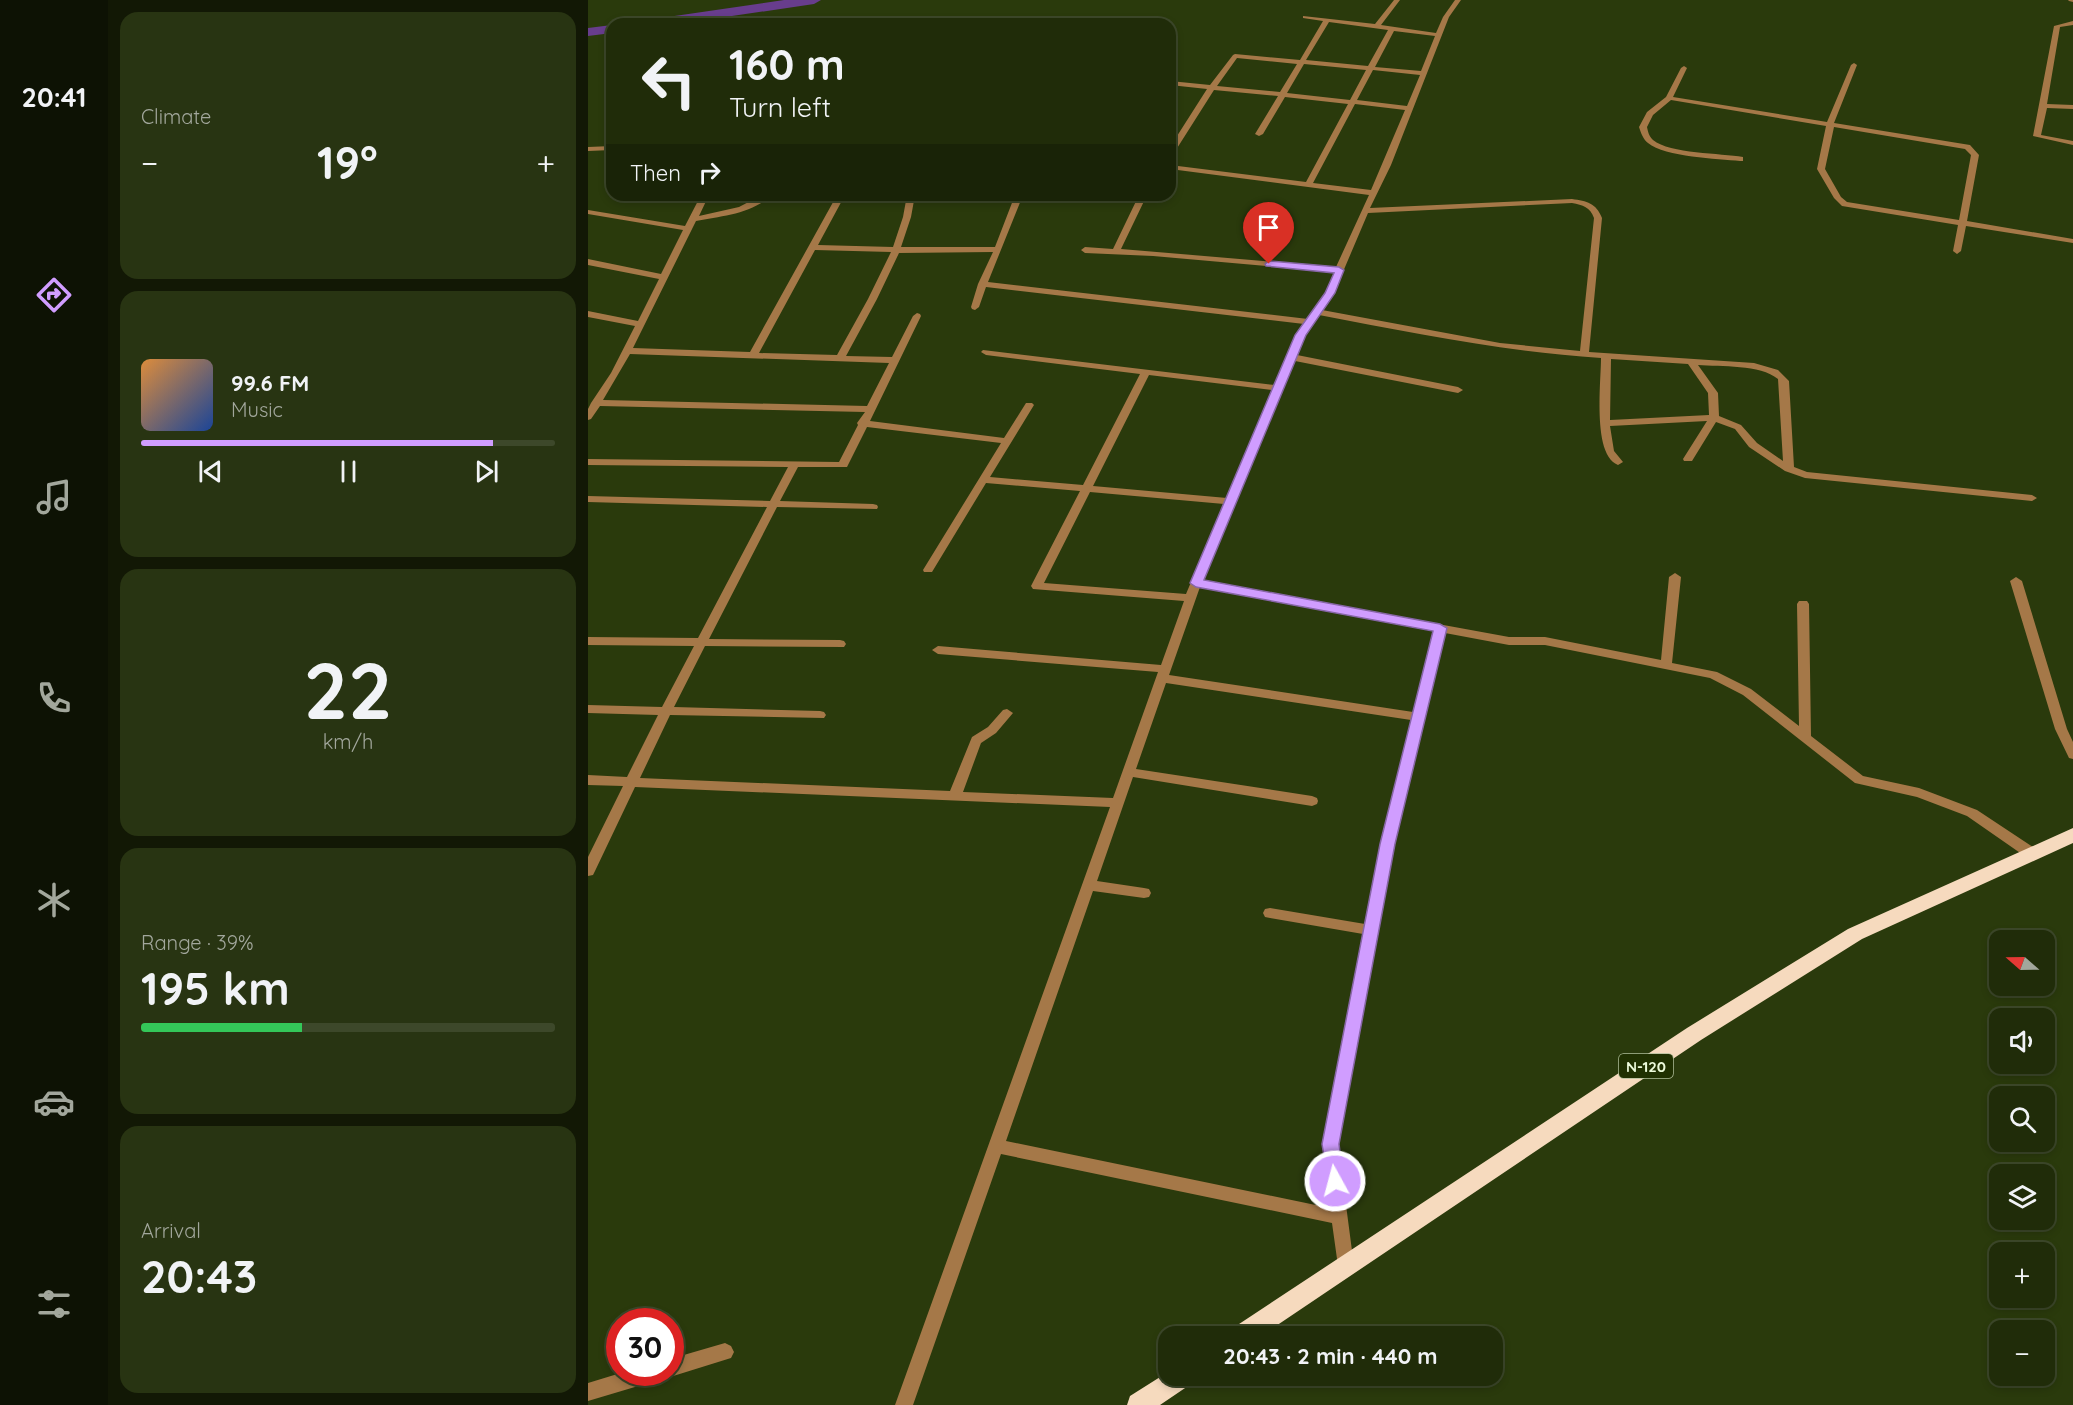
<!DOCTYPE html>
<meta charset="utf-8">
<style>
body{margin:0;font-family:Quicksand,sans-serif;background:#283412;color:#f1f3f6;height:100vh;display:flex;flex-direction:column;font-size:22px;white-space:nowrap}
*{box-sizing:border-box;margin:0}
p{font-size:20px;color:#a2a79c}
.icon{flex:none;width:33px;height:33px;fill:none;stroke:currentColor;stroke-width:2;stroke-linecap:round;stroke-linejoin:round}
.map{position:relative;flex:1;overflow:hidden}
.side{display:flex;flex-direction:column;gap:12px;padding:12px;background:#121805;width:480px}
.side>*{flex:none}
.banner{position:absolute;left:18px;top:18px;width:570px;height:183px;border-radius:18px;box-shadow:0 3px 9px #0003,0 0 0 2px #3d482a;background:#202c09;color:#f1f3f6;overflow:hidden}
.needle{width:39px;rotate:290deg}
.controls{position:absolute;left:1401px;top:930px;display:grid;gap:12px}
.controls a{display:grid;place-items:center;width:66px;height:66px;border-radius:12px;background:#202c09;box-shadow:0 3px 9px #0003,0 0 0 2px #3d482a;font-size:30px}
.speed{position:absolute;left:18px;top:1308px;display:flex;gap:12px;font-size:30px;font-weight:700;text-align:center}
.speed>*{display:grid;place-content:center;width:78px;height:78px;border-radius:50%;background:#202c09;box-shadow:0 3px 9px #0003,0 0 0 2px #3d482a;line-height:1}
.speed .limit{border:9px solid #d22;background:#fff;color:#111}
.pin{position:absolute;display:grid;place-items:center;width:51px;height:51px;color:#fff;margin:-62px -26px;border-radius:50% 50% 50% 0;rotate:-45deg;box-shadow:0 0 6px #0007}
.pin .icon{rotate:45deg}
.me{position:absolute;width:66px;margin:-33px;rotate:353deg;stroke-linejoin:round;filter:drop-shadow(0 0 4px #0008)}
.turn{display:flex;align-items:center;gap:21px;height:126px;padding:0 24px;font-size:27px}
.turn .icon{width:78px;height:78px;stroke-width:2.5}
.turn b{display:block;font-size:42px;line-height:51px}
.then{display:flex;align-items:center;height:57px;padding:0 24px;background:#0003;gap:12px;font-size:22px}
.big{font-size:45px;font-weight:800;line-height:1.1}
.side .widget{flex:1;display:flex;flex-direction:column;justify-content:center;gap:9px;min-width:0;padding:0 21px;border-radius:18px;background:#283412}
.side .dial{align-items:center;gap:0}
.dial b{font-size:78px;line-height:1}
.song{display:flex;align-items:center;gap:18px}
.cover{width:72px;height:72px;border-radius:9px;background:linear-gradient(135deg,hsl(30 70% 55%),hsl(220 70% 35%))}
.played{height:6px;border-radius:3px;background:linear-gradient(90deg,#d09dff 85%,#3d482a 85%)}
.keys{display:flex;justify-content:space-around;direction:ltr}
.heat{display:flex;justify-content:space-between;align-items:center;font-size:33px;direction:ltr}
.charge{height:9px;border-radius:4px;background:linear-gradient(90deg,#34c759 39%,#3d482a 0)}
.trip{position:absolute;left:570px;top:1326px;width:345px;height:60px;border-radius:18px;background:#202c09;box-shadow:0 3px 9px #0003,0 0 0 2px #3d482a;font-weight:800;line-height:60px;text-align:center}
main{display:flex;flex:1;min-height:0}
.tabs{display:flex;flex-direction:column;width:108px;justify-content:space-around;align-items:center;background:#0d1204;color:#a2a79c}
.tabs .icon{width:42px;height:42px}
.tabs .on{color:#d09dff}
.tabs b{font-size:27px;color:#f1f3f6}
.map>svg:first-child{display:block}
</style>
<main>
<nav class="tabs">
<b>20:41</b>
<svg class="icon on" aria-label="directions" viewBox="0 0 24 24"><path d="M12 3l9 9-9 9-9-9zM9 14v-3h6M13 9l2 2-2 2"/></svg>
<svg class="icon" aria-label="music" viewBox="0 0 24 24"><path d="M9 18V5l10-2v13"/><circle cx="6" cy="18" r="3"/><circle cx="16" cy="16" r="3"/></svg>
<svg class="icon" aria-label="phone" viewBox="0 0 24 24"><path d="M5 4h4l2 5-3 2q2 4 5 5l2-3 5 2v4C11 20 4 13 5 4z"/></svg>
<svg class="icon" aria-label="climate" viewBox="0 0 24 24"><path d="M12 3v18M4 7l16 10M4 17L20 7"/></svg>
<svg class="icon" aria-label="car" viewBox="0 0 24 24"><path d="M5 17H2v-5l4-1 3-4h7l3 4 3 1v5h-3M9 17h6M6 11h13"/><circle cx="7" cy="17" r="2"/><circle cx="17" cy="17" r="2"/></svg>
<svg class="icon" aria-label="filters" viewBox="0 0 24 24"><path d="M4 7h16M4 17h16"/><circle cx="9" cy="7" r="2"/><circle cx="15" cy="17" r="2"/></svg>
</nav>
<section class="side">
<div class="widget"><p>Climate</p>
<div class="heat"><a>−</a><b class="big">19°</b><a>+</a></div>
</div>
<div class="widget">
<div class="song"><i class="cover"></i><div><b>99.6 FM</b><p>Music</p></div></div>
<div class="played"></div>
<div class="keys"><svg class="icon" aria-label="previous" viewBox="0 0 24 24"><path d="M18 5L8 12l10 7zM5 5v14"/></svg><svg class="icon" aria-label="pause" viewBox="0 0 24 24"><path d="M8 5v14M16 5v14"/></svg><svg class="icon" aria-label="next" viewBox="0 0 24 24"><path d="M6 5l10 7-10 7zM19 5v14"/></svg></div>
</div>
<div class="widget dial"><b>22</b><p>km/h</p></div>
<div class="widget"><p>Range · 39%</p><b class="big">195 km</b><div class="charge"></div></div>
<div class="widget"><p>Arrival</p><b class="big">20:43</b></div>
</section>
<div class="map">
<svg width="1485" height="1405" viewBox="0 0 1485 1405">
<rect width="100%" height="100%" fill="#2a3a0c"/>
<g fill="none" stroke-linecap="round" stroke-linejoin="round">
<g fill="#683d8d" fill-rule="evenodd">
<polygon points="196,0 233,0 226,4 90,24 52,24 59,20"/>
<polygon points="24,25 24,33 0,36 0,28"/>
</g>
<g fill="#a57848" fill-rule="evenodd">
<path d="M 806,0 L 812,0 L 793,25 L 848,33 L 855,17 L 867,0 L 873,0 L 861,17 L 803,165 L 782,208 L 984,199 C 999,201 1008,203 1014,218 L 1001,352 L 1166,363 L 1190,370 L 1201,381 L 1206,467 L 1219,472 L 1444,495 L 1449,498 L 1444,501 L 1217,478 L 1197,471 L 1161,447 L 1147,429 L 1128,422 L 1104,461 L 1096,461 L 1095,459 L 1119,421 L 1022,426 L 1026,451 L 1035,462 L 1030,465 C 1004,455 1013,383 1013,358 C 918,352 825,333 731,315 L 718,335 L 709,355 L 870,387 L 875,390 L 870,393 L 707,361 L 615,581 L 921,637 L 957,637 L 1073,660 L 1081,577 L 1087,573 L 1093,577 L 1084,663 L 1129,672 L 1163,689 L 1211,726 L 1209,604 L 1211,601 L 1219,601 L 1221,604 L 1223,736 L 1275,776 L 1331,788 L 1389,810 L 1448,849 L 1450,853 L 1448,857 L 1438,857 L 1379,816 L 1329,797 L 1267,783 L 1155,695 L 1122,678 L 957,645 L 921,645 L 857,633 L 806,845 L 750,1144 L 766,1266 L 764,1272 L 758,1274 L 752,1272 L 750,1266 L 744,1223 L 413,1154 L 325,1405 L 307,1405 L 522,807 L 47,787 L 7,871 L 5,875 L 0,876 L 0,857 L 35,786 L 0,785 L 0,775 L 39,777 L 70,715 L 0,713 L 0,705 L 74,707 L 106,646 L 0,645 L 0,637 L 110,638 L 179,507 L 0,502 L 0,496 L 182,501 L 200,467 L 0,465 L 0,459 L 251,462 L 270,425 L 269,423 L 277,412 L 12,406 L 3,419 L 0,420 L 0,409 L 3,403 L 23,373 L 47,326 L 0,317 L 0,311 L 50,321 L 71,279 L 0,265 L 0,259 L 73,274 L 95,230 L 0,214 L 0,210 L 97,226 L 113,195 L 121,195 L 111,216 L 151,207 L 174,195 L 183,195 C 164,214 133,216 108,221 L 45,348 L 162,352 L 249,195 L 257,195 L 230,245 L 305,247 L 315,217 L 319,195 L 327,195 L 323,217 L 313,247 L 407,247 L 427,195 L 435,195 L 400,282 L 720,319 L 738,293 L 746,272 L 565,256 L 497,253 L 493,250 L 497,247 L 525,249 L 551,195 L 559,195 L 533,249 L 748,267 L 781,195 L 582,169 L 582,165 L 718,182 L 760,104 L 697,97 L 675,134 L 671,136 L 667,134 L 690,96 L 626,90 L 586,153 L 582,155 L 582,147 L 619,89 L 582,85 L 582,81 L 622,85 L 645,55 L 647,54 L 712,60 L 735,21 L 715,18 L 715,16 L 787,24 ZM 741,22 L 800,30 L 780,66 L 718,60 ZM 806,31 L 847,36 L 833,71 L 787,67 ZM 649,58 L 709,64 L 692,92 L 629,86 ZM 716,64 L 778,70 L 762,100 L 699,93 ZM 785,70 L 832,75 L 819,106 L 769,100 ZM 767,104 L 817,110 L 783,190 L 725,183 ZM 984,203 C 995,205 1002,207 1006,218 L 992,351 L 912,343 L 734,310 L 746,293 L 780,213 ZM 227,250 L 303,252 L 280,299 L 249,355 L 171,353 ZM 405,252 L 390,284 L 383,307 L 384,309 L 387,310 L 391,307 L 398,287 L 716,324 L 708,335 L 687,385 L 395,350 L 393,352 L 398,355 L 552,374 L 495,485 L 402,477 L 446,405 L 444,403 L 438,403 L 416,438 L 282,421 L 333,316 L 332,314 L 329,313 L 325,316 L 304,357 L 258,356 L 289,299 L 311,253 ZM 42,354 L 301,363 L 279,406 L 15,400 ZM 1023,359 L 1100,364 L 1120,393 L 1121,415 L 1022,420 ZM 1110,365 C 1133,367 1172,364 1190,379 L 1195,461 L 1169,443 L 1153,425 L 1131,416 L 1130,393 ZM 561,375 L 685,390 L 639,498 L 505,486 ZM 279,427 L 413,443 L 335,570 L 336,572 L 344,572 L 398,483 L 492,491 L 443,586 L 445,589 L 596,601 L 573,665 L 350,646 L 344,650 L 350,654 L 570,672 L 525,798 L 375,792 L 393,743 L 408,733 L 425,713 L 419,709 L 415,710 L 400,727 L 384,737 L 362,791 L 52,778 L 82,715 L 236,718 L 238,715 L 236,712 L 232,711 L 86,707 L 117,646 L 256,647 L 258,644 L 256,641 L 252,640 L 121,639 L 189,507 L 289,509 L 290,507 L 289,505 L 285,504 L 192,501 L 210,467 L 259,467 ZM 502,492 L 636,504 L 598,594 L 456,583 ZM 612,587 L 846,631 L 825,712 L 581,675 ZM 578,683 L 823,720 L 792,845 L 777,924 L 682,908 L 677,909 L 675,913 L 677,917 L 682,918 L 775,934 L 734,1144 L 742,1208 L 418,1141 L 505,891 L 556,898 L 561,897 L 563,893 L 561,889 L 556,888 L 509,881 L 545,777 L 724,806 L 729,804 L 730,801 L 729,798 L 724,796 L 548,769 Z"/>
<polygon points="1480,0 1485,0 1485,2 1481,1"/>
<polygon points="1485,21 1485,25 1472,27 1459,104 1485,105 1485,109 1459,108 1453,135 1485,141 1485,145 1445,136 1466,26"/>
<path d="M 1266,63 L 1269,65 L 1246,123 L 1382,145 L 1391,155 L 1379,221 L 1485,239 L 1485,243 L 1378,226 L 1373,251 L 1369,254 L 1365,251 L 1370,225 L 1254,206 L 1246,198 L 1229,169 L 1238,126 L 1083,100 L 1065,115 L 1059,127 C 1060,132 1061,136 1065,140 C 1082,154 1133,153 1155,157 L 1155,161 L 1152,161 C 1130,159 1077,157 1060,143 C 1055,139 1053,133 1051,127 L 1059,112 L 1078,97 L 1093,68 L 1096,66 L 1099,68 L 1085,97 L 1239,122 L 1263,65 ZM 1246,127 L 1377,149 L 1383,155 L 1371,220 L 1259,202 L 1253,197 L 1237,169 Z"/>
<polygon points="24,146 24,150 0,151 0,147"/>
<polygon points="1428,577 1434,581 1479,729 1485,742 1485,759 1481,758 1467,729 1422,581"/>
<polygon points="137,1343 143,1346 146,1352 143,1358 82,1377 75,1373 73,1378 67,1381 0,1401 0,1383 36,1372 82,1372 82,1359"/>
</g>
<g fill="#f6dabe" fill-rule="evenodd">
<polygon points="1485,828 1485,843 1274,939 1113,1040 673,1336 641,1336 645,1328 1099,1028 1260,929"/>
<polygon points="580,1372 580,1376 607,1376 603,1384 572,1405 539,1405 542,1396"/>
</g>
</g>
<polygon fill="#d09dff" stroke="#8766a6" stroke-width="1.5" points="681,261 751,267 756,270 747,293 718,335 616,580 852,624 859,628 807,844 751,1144 756,1181 754,1187 747,1189 741,1187 734,1144 792,844 845,631 608,587 602,583 707,335 737,293 746,273 678,266 677,264"/>
<g text-anchor="middle" dominant-baseline="central" stroke-width="5" stroke-linejoin="round" paint-order="stroke">
<rect fill="#203001" stroke="#afbd99" stroke-width="1.5" x="1031" y="1054" width="54" height="24" rx="4.5"/>
<g font-size="15" font-weight="bold" fill="#ecfada">
<text x="1058" y="1066">N-120</text>
</g>
</g>
</svg>
<div class="controls">
<a><svg class="needle" viewBox="-14 -14 28 28"><path d="M0-13l5 13h-10z" fill="#e53935"/><path d="M0 13l5-13h-10z" fill="#a2a79c"/></svg></a>
<a><svg class="icon" aria-label="sound" viewBox="0 0 24 24"><path d="M4 9h4l5-4v14l-5-4H4zM17 9q2 3 0 6"/></svg></a>
<a><svg class="icon" aria-label="search" viewBox="0 0 24 24"><circle cx="10" cy="10" r="6"/><path d="M15 15l6 6"/></svg></a>
<a><svg class="icon" aria-label="layers" viewBox="0 0 24 24"><path d="M12 4l9 5-9 5-9-5zM3 14l9 5 9-5"/></svg></a>
<a>+</a>
<a>−</a>
</div>
<div class="speed"><div class="limit">30</div></div>
<div class="pin" style="left:681px;top:264px;background:#d93025"><svg class="icon" aria-label="arrive" viewBox="0 0 24 24"><path d="M6 21V4h12l-3 4 3 4H6"/></svg></div>
<svg class="me" style="left:747px;top:1181px" viewBox="-20 -20 40 40"><circle r="17" fill="#d09dff" stroke="#fff" stroke-width="3"/><path d="M0-11L8 9 0 5-8 9z" fill="#fff"/></svg>
<div class="trip">20:43 · 2 min · 440 m</div>
<div class="banner">
<div class="turn"><svg class="icon" aria-label="left" viewBox="0 0 24 24"><path d="M17 20v-9H6M10 6l-5 5 5 5"/></svg><div><b>160 m</b>Turn left</div></div>
<div class="then">Then<svg class="icon" aria-label="right" viewBox="0 0 24 24"><path d="M7 20v-9h11M14 6l5 5-5 5"/></svg></div>
</div>
</div>
</main>
